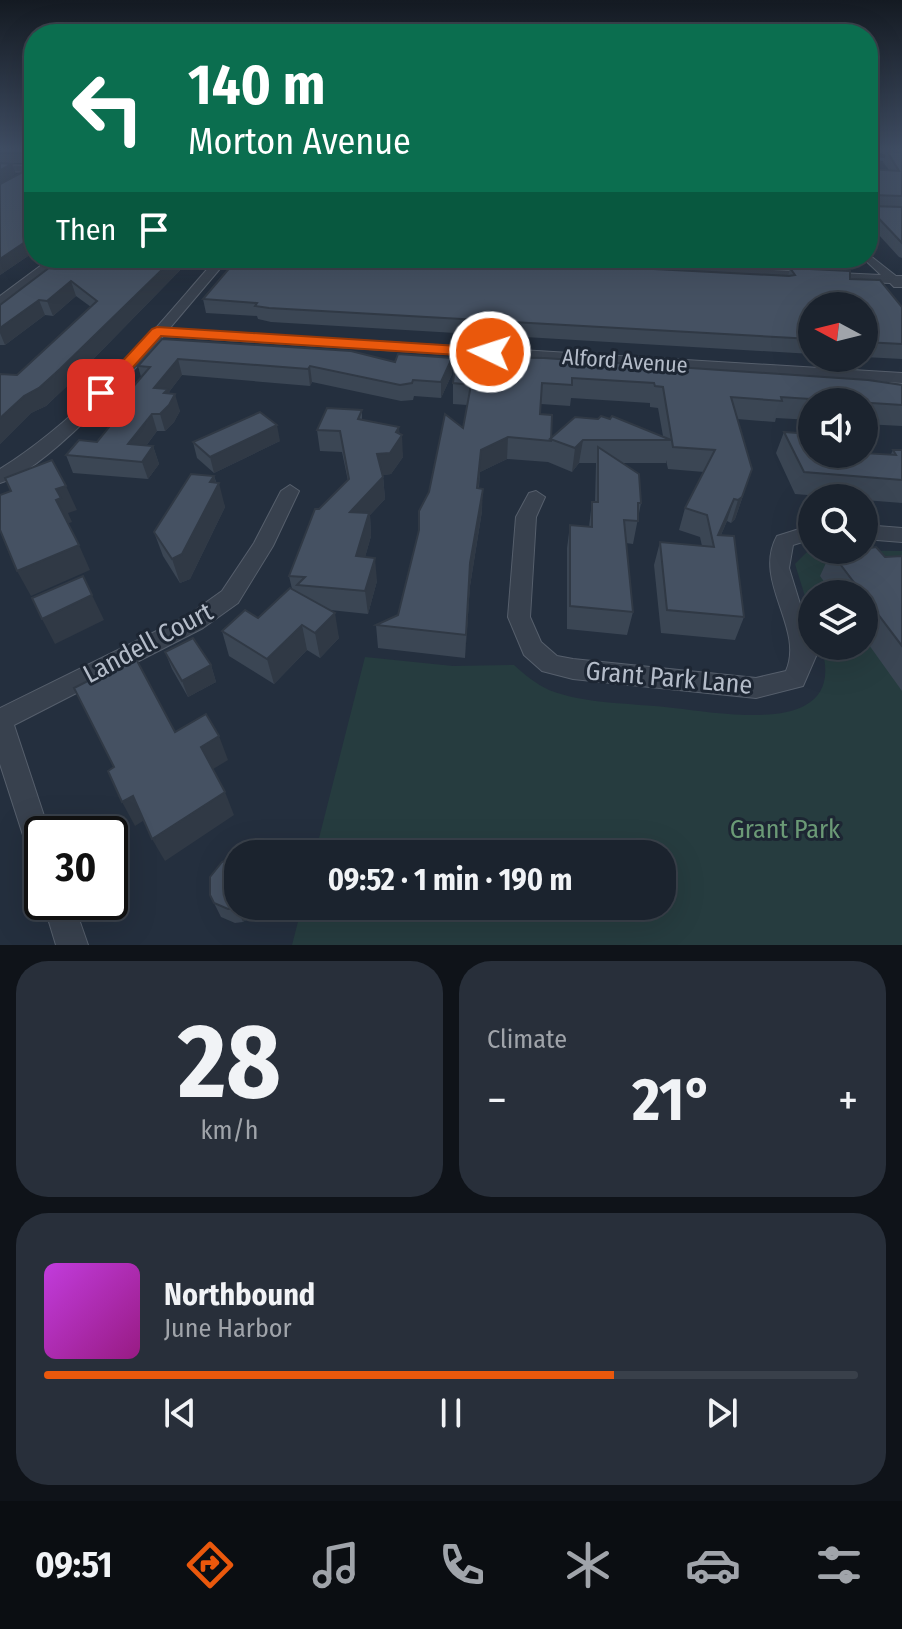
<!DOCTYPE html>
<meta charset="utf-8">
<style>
body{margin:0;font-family:"Fira Sans Condensed",sans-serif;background:#282f3a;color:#f1f3f6;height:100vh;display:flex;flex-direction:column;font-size:30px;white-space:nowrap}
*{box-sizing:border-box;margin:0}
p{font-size:26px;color:#a0a4aa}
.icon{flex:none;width:44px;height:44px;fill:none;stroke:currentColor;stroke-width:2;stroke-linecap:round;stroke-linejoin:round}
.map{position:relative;height:945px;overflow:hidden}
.sheet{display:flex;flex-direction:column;gap:16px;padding:16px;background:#0f1319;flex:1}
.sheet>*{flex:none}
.guide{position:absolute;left:24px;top:24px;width:854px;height:244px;border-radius:32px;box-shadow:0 8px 32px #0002,0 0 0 2px #39404a;background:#0b6e4f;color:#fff;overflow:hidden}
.needle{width:52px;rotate:277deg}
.buttons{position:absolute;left:798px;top:292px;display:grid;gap:16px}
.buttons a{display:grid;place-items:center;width:80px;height:80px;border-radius:50%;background:#1b232e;box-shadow:0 8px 32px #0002,0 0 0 2px #39404a;font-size:40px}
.speed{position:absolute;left:24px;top:816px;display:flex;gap:16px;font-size:40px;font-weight:700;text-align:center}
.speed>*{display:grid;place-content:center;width:104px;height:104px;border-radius:50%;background:#1b232e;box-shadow:0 8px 32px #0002,0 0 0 2px #39404a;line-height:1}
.speed .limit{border:4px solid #111;border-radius:12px;background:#fff;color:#111}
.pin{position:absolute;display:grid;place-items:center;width:68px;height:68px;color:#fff;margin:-34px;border-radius:16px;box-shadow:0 4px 12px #0006}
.me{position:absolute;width:88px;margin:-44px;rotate:274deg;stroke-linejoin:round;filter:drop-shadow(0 0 6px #0008)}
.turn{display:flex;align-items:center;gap:28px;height:168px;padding:0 32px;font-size:36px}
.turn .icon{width:104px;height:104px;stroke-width:2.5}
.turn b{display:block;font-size:56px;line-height:68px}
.then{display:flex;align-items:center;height:76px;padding:0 32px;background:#0003;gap:16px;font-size:30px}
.big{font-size:60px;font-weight:700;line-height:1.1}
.sheet .card{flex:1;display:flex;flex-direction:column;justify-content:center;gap:12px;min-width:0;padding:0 28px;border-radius:32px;background:#282f3a}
.sheet .dial{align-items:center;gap:0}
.dial b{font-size:104px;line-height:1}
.song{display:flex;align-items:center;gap:24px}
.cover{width:96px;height:96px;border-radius:12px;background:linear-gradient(135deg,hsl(290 70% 55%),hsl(310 70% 35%))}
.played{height:8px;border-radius:4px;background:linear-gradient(90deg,#ea580c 70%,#39404a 70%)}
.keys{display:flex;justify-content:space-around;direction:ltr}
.heat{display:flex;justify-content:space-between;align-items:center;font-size:44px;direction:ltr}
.sheet .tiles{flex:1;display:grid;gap:16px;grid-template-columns:1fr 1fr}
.card:last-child{grid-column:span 2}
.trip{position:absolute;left:224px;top:840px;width:452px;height:80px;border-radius:32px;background:#1b232e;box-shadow:0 8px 32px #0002,0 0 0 2px #39404a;font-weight:700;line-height:80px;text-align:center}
.menu{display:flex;height:128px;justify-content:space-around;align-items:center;background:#0b0e12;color:#a0a4aa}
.menu .icon{width:56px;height:56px}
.menu .selected{color:#ea580c}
.menu b{font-size:36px;color:#f1f3f6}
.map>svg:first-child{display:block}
</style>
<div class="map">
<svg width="902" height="945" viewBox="0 0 902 945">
<rect width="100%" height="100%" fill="#242f3e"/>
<path fill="#263c3f" d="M 812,547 L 812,550 L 902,551 L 902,945 L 292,945 L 302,906 L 662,906 L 662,854 L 315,854 L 365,657 L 453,666 L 514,665 C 525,675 536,684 549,690 C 585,704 628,703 665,707 C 717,712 851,741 821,646 L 864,646 L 864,594 L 812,594 L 812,619 L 795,564 Z"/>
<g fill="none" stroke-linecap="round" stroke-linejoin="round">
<polyline stroke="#394c67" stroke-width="3" points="868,158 902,161"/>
<defs>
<g id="minor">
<polygon points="0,165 34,166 34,172 0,171"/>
<polygon points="868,254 896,276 902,276 902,287 894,287 890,283 625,271 619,267 625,263 881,275 863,258 868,258"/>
<polygon points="51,258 64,258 0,306 0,296"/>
<path d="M 217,258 L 229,258 L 169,329 L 902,373 L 902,383 L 163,336 C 130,375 47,470 0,483 L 0,469 C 88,414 150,334 217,258 Z"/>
<polygon points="290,485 299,491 273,546 238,603 203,628 14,725 50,834 42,834 42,868 32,863 0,764 0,708 187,616 222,591 254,543 281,491"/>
<path d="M 536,491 L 545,497 L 536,517 L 530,617 L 541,642 L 557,656 L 573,659 L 756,678 L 786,671 C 805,628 752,581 777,536 L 812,525 L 812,539 L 793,545 L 789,568 L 816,656 L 803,686 L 756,698 L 573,679 L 542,671 L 524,655 L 508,617 L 516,517 L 529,493 Z"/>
<polygon points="864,525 902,528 902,542 864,539"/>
<polygon points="43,902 73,902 88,945 56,945"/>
</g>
</defs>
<use href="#minor" stroke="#565f6c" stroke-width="2"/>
<use href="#minor" fill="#38414e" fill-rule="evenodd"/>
</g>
<g fill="#3b4654" fill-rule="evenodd">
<polygon points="0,148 34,148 34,252 0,275 0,184 32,167 32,163 0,163"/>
<polygon points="875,148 902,148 902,258 899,257 868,223 868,169 889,170 883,162 886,155 874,151"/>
<polygon points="62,258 192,258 67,386 46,406 31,413 0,444 0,374 17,375 91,307 76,296 53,316 45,315 5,345 0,345 0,305"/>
<polygon points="404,258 642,258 642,261 648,268 788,276 790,268 850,279 902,307 902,359 864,357 864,306 812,306 812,354 271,322 258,319 257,316 206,313 203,299"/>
<polygon points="684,258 729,258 722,264 693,263"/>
<polygon points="773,258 849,258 844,270 778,267"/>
<polygon points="162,339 395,362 452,374 441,398 414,396 413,400 401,401 312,382 310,386 182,375 169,392 180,411 174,422 165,431 157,431 146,446 153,446 159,464 148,479 73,473 66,455 97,442 119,416 117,411 127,400 126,395 141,377 138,366"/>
<path d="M 456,357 L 902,385 L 902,426 L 864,424 L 864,402 L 812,402 L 812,420 L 776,418 L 775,422 L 737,419 L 745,490 L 735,519 L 731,523 L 727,521 L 721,535 L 744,617 L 735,640 L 661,633 L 654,565 L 660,542 L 702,546 L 700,537 L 679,530 L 685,508 L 704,472 L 668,469 L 666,460 L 666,463 L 623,463 L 641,503 L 633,544 L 626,543 L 633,612 L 627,635 L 567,629 L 567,548 L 570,525 L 589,527 L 592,502 L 595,502 L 596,463 L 579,463 L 572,472 L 548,462 L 507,459 L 480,472 L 479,488 L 482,511 L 470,586 L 465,658 L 378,648 L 376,625 L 398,615 L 463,428 L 467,405 L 453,404 L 453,383 ZM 571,398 L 650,403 L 650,407 L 658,408 L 663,436 L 551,439 L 540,414 L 541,404 L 570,406 Z"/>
<polygon points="362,410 362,419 399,434 403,457 391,474 383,475 385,499 370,515 371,536 365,557 377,581 368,614 330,610 339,638 320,658 307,650 274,684 229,656 222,631 258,618 292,589 289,576 319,509 348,481 342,452 320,451 317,430"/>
<polygon points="784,432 812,454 891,454 893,450 902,450 902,503 864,500 864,498 844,498 795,494 776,453"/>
<polygon points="280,441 214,473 197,458 193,442"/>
<polygon points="214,476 225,507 190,579 180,583 163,556 154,532"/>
<polygon points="831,552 885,557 902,556 902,691 864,638 864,594 833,594 820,576"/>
<polygon points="165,652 211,665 216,682 188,697 172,669"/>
<polygon points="210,895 259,912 243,922 235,923 221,917"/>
</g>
<g fill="#303945">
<polygon points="12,164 16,174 0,184 0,170"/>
<polygon points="34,236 34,252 0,275 0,259"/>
<polygon points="174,258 192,258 67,386 46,406 31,413 0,444 0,418"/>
<polygon points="71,281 76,296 53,316 47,301"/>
<polygon points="39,300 45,315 5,345 0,333 0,328"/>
<polygon points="452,358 452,374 441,398 441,382"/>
<polygon points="178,359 182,375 169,392 171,401 175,394 180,411 174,422 165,431 160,414 154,388"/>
<polygon points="310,366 312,382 310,386 308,369"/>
<polygon points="152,414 157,431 134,462 128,444"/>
<polygon points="277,425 280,441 214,473 210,457"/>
<polygon points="399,427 400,439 402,435 403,457 391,474 379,476 377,454"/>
<polygon points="508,437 507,459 480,472 476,510 477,488 481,450"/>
<polygon points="583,440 579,463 572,472 575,448"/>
<polygon points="153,446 159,464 148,479 142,462"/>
<polygon points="752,469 735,519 731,523 738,500"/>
<polygon points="214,476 217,487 219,483 225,507 190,579 180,583 172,559"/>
<polygon points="383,477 385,499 370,515 371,536 359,579 350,512"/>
<polygon points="66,486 77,510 68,513 72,522 67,524 56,500 56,489"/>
<polygon points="483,489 482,511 470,586 465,658 470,563"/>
<polygon points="734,499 727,521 711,558 718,535"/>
<polygon points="79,545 90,570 31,596 17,571"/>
<polygon points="375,558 377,581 368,614 365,591"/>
<polygon points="92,595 104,620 55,644 42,619"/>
<polygon points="335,613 339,638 320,658 315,633"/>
<polygon points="302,625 307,650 274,684 267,659"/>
<polygon points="211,665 216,682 188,697 182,681"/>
<polygon points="219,736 228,760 210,771 201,747"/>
<polygon points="225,792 234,815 165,861 152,839"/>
<polygon points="133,796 146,819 135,826 122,802"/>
<polygon points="240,906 263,906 259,912 243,922 237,908"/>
</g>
<g fill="#455162" stroke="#303945" stroke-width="2">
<polygon points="0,148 34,148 34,236 0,259 0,184 32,167 34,156 31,153 0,153"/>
<polygon points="887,151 902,152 902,196 872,195 869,198 870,206 902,207 902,243 868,207 868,169 899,171"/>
<polygon points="0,163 12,164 0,170"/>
<polygon points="62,258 174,258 60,369 39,388 24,396 0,418 0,374 17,375 97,301 71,281 47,301 39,300 0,328 0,305"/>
<polygon points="238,258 585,258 646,261 648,268 654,269 789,276 795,275 790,268 850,271 850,279 880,280 902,307 902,344 864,342 864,306 812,306 812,339 269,308 255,306 257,303 203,299"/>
<polygon points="162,339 351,351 395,362 398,354 452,358 441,382 413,380 412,383 400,385 310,366 308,369 178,359 154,388 168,389 164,393 175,394 169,405 160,414 152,414 128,444 153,446 142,462 66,455 79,440 97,442 122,411 117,411 131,395 126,395 150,367 138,366"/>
<polygon points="456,357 544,358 868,380 902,385 902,405 781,397 782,401 731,397 752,469 742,497 738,500 734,499 718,535 734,536 744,617 667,610 660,542 714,547 707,515 685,508 715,450 673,447 663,387 655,386 654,383 572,378 572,385 542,383 540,414 552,415 551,441 508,437 481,450 477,488 483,489 470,563 466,635 376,625 398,615 419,530 419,511 429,492 445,414 463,428 471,385 453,383"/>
<polygon points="327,408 362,410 358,419 399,427 396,432 402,435 390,453 377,454 383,477 350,512 369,513 356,556 375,558 365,591 297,585 305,577 289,576 315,509 319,509 349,479 340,431 317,430"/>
<polygon points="260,412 277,425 210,457 193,442"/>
<polygon points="601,416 610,419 612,416 671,440 583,440 575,448 550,439 575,417 598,419"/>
<polygon points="784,432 812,434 812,454 864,454 864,453 896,455 893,450 902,450 902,480 804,472"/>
<polygon points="598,447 639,474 641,503 638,503 638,521 624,520 633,612 570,606 570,525 592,527 592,502 598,502"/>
<polygon points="52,460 66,486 56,489 61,498 56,500 79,545 17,571 0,530 0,495 11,491 5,478"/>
<polygon points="191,474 214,476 210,482 219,483 182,554 172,559 154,532"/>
<polygon points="876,547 885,557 902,556 902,646 831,552 864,550 864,549"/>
<polygon points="83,576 92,595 42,619 32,598"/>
<polygon points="290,588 335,613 315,633 302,625 267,659 222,631 245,610 258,618"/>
<polygon points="193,638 211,665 182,681 165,652"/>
<polygon points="135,657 175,732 206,714 219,736 201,747 225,792 152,839 133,796 122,802 108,771 114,767 74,688"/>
<polygon points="238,855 238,906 240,906 237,908 228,909 214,903 210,895 210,877 222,862"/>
</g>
<linearGradient id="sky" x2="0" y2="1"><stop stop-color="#141a22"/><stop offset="0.53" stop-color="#3f4d63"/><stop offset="1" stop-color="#3f4d63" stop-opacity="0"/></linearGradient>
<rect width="902" height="281" fill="url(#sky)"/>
<polygon fill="#ea580c" stroke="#983908" stroke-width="2" points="157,327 490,348 497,352 490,357 161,336 107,396 96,396 96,390 152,329"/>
<g text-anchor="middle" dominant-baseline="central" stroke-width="6" stroke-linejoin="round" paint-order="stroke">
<g font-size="22" fill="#b4bcc9" stroke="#1d2633">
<text transform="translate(625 361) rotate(4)">Alford Avenue</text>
</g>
<g font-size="26" fill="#b4bcc9" stroke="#1d2633">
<text transform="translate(148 643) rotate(-28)">Landell Court</text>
<text transform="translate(669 678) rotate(5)">Grant Park Lane</text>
</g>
<g font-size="26" fill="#6b9a76" stroke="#1d2633">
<text x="785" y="829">Grant Park</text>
</g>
</g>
</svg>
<div class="buttons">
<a><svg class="needle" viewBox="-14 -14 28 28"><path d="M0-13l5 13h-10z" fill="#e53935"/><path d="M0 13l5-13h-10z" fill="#a0a4aa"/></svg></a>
<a><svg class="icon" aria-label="sound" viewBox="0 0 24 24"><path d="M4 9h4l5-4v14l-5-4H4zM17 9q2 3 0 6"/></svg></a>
<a><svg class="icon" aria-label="search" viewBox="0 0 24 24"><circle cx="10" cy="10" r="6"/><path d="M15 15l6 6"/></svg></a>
<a><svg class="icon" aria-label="layers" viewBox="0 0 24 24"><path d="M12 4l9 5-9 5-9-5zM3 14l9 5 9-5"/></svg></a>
</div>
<div class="speed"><div class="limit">30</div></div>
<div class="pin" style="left:101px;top:393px;background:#d93025"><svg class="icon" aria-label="arrive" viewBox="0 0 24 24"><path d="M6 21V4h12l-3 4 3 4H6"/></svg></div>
<svg class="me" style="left:490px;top:352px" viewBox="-20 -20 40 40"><circle r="17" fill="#ea580c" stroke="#fff" stroke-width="3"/><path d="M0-11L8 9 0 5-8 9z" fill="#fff"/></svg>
<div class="trip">09:52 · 1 min · 190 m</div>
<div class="guide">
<div class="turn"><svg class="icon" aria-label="left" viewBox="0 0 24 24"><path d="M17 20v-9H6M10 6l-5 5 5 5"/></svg><div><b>140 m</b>Morton Avenue</div></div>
<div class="then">Then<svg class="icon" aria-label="arrive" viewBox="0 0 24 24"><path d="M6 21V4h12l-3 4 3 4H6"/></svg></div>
</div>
</div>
<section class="sheet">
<div class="tiles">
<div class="card dial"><b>28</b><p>km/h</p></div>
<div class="card"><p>Climate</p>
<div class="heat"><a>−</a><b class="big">21°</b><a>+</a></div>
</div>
<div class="card">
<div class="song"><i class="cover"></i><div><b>Northbound</b><p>June Harbor</p></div></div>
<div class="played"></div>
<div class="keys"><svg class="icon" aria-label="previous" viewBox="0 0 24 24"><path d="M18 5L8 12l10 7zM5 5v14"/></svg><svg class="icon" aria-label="pause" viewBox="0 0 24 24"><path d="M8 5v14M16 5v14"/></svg><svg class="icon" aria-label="next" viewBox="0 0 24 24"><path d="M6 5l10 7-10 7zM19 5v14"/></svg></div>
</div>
</div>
</section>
<nav class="menu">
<b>09:51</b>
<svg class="icon selected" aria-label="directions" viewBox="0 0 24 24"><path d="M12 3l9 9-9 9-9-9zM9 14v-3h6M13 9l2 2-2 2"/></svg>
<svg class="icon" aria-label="music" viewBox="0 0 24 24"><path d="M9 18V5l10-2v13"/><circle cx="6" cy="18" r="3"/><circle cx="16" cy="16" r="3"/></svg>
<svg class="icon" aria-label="phone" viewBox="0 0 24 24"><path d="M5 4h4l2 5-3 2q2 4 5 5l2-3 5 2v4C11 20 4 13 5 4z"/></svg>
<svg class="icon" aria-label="climate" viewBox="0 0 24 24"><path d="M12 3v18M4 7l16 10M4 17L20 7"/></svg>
<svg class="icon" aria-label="car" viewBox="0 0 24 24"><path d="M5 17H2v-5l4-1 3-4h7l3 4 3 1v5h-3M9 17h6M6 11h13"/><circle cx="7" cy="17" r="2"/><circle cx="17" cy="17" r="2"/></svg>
<svg class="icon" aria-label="filters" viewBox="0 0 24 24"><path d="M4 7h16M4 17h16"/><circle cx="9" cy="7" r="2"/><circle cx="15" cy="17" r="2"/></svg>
</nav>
